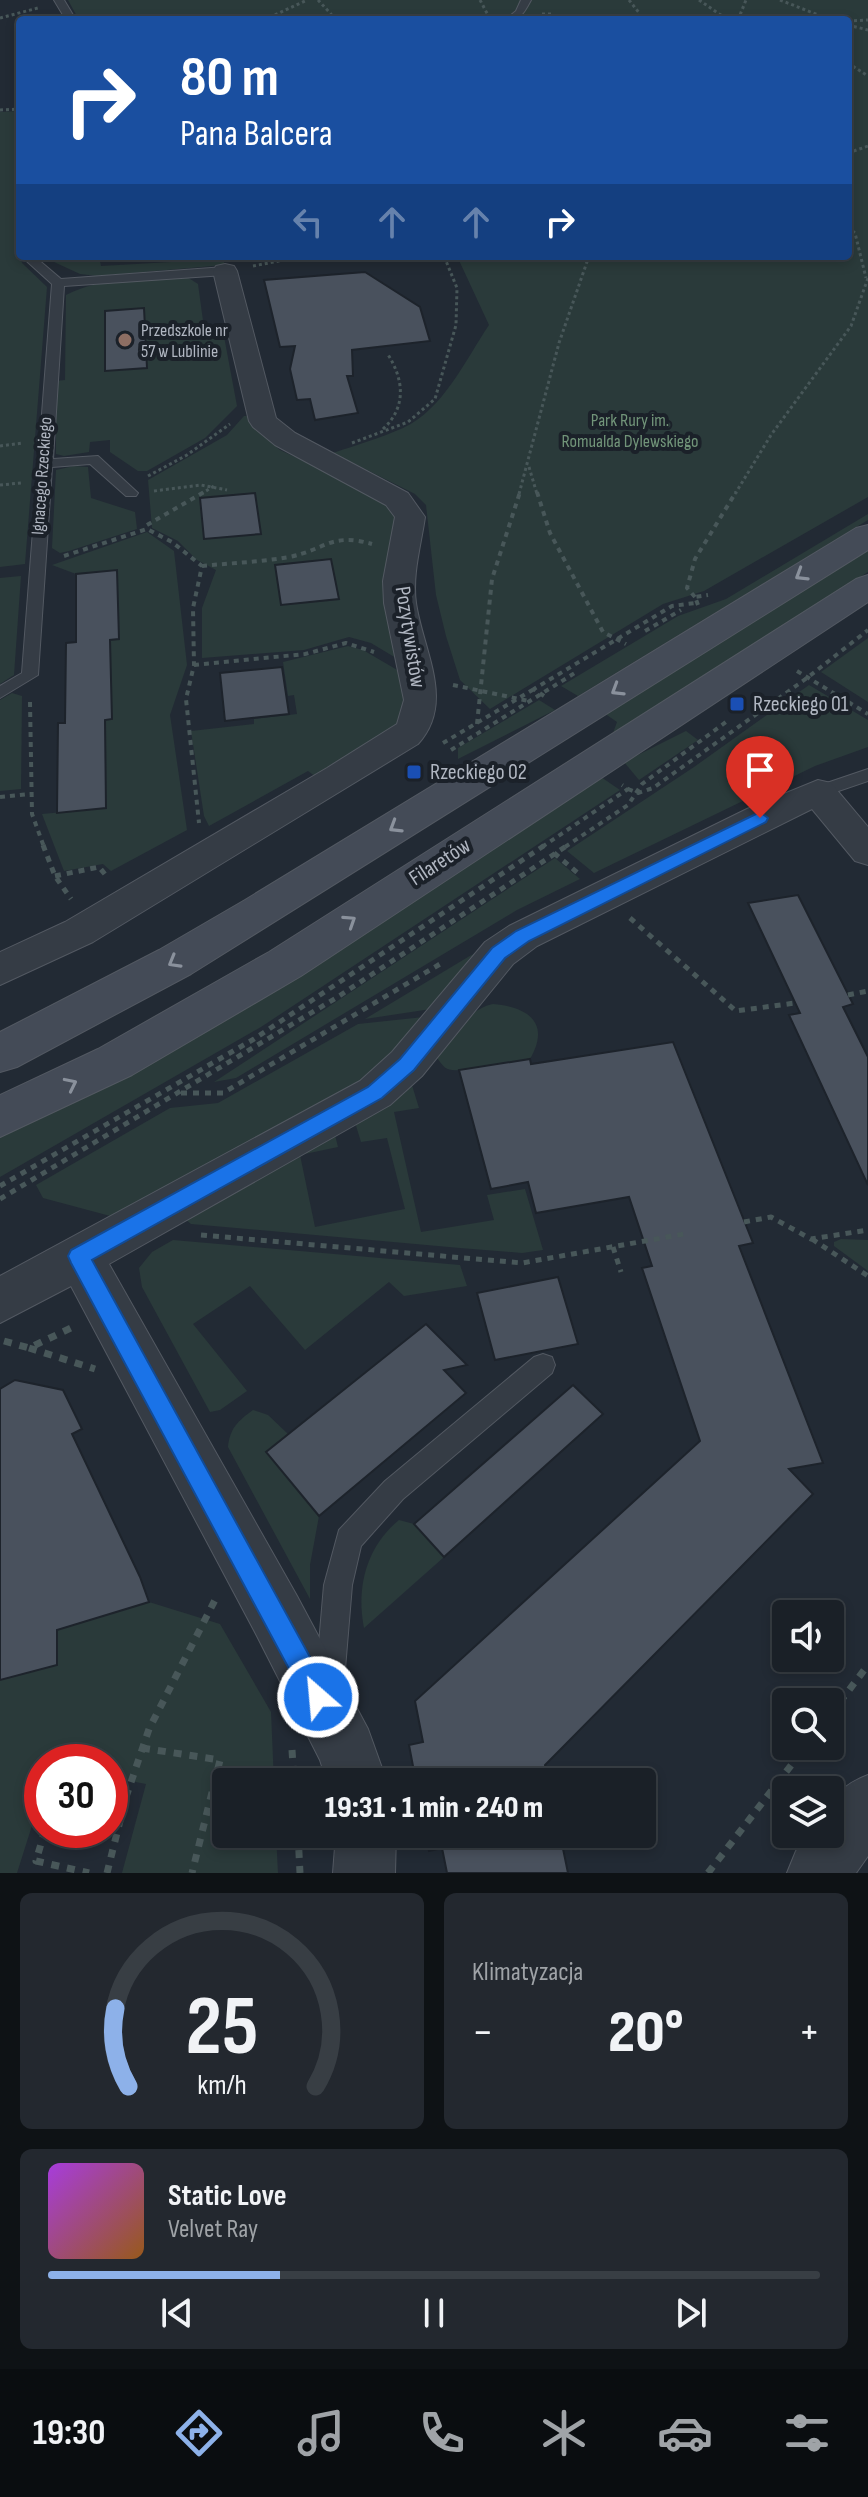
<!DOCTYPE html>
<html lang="pl">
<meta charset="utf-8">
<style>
body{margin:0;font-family:"Sofia Sans Condensed",sans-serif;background:#23282f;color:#f1f3f6;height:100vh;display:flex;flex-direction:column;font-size:30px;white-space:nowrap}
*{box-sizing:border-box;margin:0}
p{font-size:26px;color:#9fa3a7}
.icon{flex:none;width:44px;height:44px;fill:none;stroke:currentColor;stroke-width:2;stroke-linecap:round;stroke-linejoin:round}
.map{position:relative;height:1873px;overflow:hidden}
.drawer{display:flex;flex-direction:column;gap:20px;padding:20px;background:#0e1215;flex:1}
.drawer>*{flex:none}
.hud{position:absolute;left:16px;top:16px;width:836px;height:244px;border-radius:8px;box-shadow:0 4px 12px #0003,0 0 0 2px #383e44;background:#1a4fa0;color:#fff;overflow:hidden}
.tools{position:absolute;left:772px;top:1600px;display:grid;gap:16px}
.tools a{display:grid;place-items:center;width:72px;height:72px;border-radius:8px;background:#1a2027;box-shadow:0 4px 12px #0003,0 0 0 2px #383e44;font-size:40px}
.speed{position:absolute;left:24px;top:1744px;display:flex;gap:16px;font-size:40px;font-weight:700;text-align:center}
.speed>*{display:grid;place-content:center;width:104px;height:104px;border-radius:50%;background:#1a2027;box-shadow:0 4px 12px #0003,0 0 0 2px #383e44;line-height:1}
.speed .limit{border:12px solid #d22;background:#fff;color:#111}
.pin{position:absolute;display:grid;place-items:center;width:68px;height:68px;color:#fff;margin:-82px -34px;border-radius:50% 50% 50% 0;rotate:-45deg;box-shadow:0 0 8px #0007}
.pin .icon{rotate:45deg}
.me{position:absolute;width:88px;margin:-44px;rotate:333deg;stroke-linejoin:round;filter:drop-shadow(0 0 6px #0008)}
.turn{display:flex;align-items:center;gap:28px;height:168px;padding:0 32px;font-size:36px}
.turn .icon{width:104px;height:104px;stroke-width:2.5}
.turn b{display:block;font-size:56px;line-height:68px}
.lanes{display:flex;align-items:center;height:76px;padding:0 32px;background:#0003;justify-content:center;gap:40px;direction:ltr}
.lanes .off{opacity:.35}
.big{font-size:60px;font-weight:800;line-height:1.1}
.drawer .card{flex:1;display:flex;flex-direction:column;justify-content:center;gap:12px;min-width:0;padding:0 28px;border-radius:12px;background:#23282f}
.drawer .dial{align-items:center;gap:0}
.dial svg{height:208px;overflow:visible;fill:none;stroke:#383e44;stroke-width:7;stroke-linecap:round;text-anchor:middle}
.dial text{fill:#f1f3f6;stroke:none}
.song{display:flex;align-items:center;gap:24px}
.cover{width:96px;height:96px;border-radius:12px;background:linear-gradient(135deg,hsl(280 70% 55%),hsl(30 70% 35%))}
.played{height:8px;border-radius:4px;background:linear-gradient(90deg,#8db1e9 30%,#383e44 30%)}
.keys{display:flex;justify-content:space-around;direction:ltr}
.heat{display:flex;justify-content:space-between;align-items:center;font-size:44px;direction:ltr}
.drawer .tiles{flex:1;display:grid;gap:20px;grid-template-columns:1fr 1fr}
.card:last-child{grid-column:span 2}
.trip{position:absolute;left:212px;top:1768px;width:444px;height:80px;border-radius:8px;background:#1a2027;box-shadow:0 4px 12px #0003,0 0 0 2px #383e44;font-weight:800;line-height:80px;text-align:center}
.tab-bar{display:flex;height:128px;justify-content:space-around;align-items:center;background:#0a0d10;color:#9fa3a7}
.tab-bar .icon{width:56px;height:56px}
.tab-bar .selected{color:#8db1e9}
.tab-bar b{font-size:36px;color:#f1f3f6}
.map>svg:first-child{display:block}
</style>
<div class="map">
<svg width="868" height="1873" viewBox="0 0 868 1873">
<rect width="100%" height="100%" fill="#222a34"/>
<g fill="#2a3a3a">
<path d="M 68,0 L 868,0 L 868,497 L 704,591 L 663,604 L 490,709 L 460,680 L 446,636 L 436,595 L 426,505 L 415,494 L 333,453 C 356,445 381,438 403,428 C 443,410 466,359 489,325 L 457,256 L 848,256 L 848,20 L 79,20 Z"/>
<polygon points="19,111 20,256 22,263 47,287 25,564 0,567 0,112"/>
<polygon points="41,256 99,256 101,266 223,259 225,265 97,276 80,274"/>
<path d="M 187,277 L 198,284 L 204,328 L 223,331 L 237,406 L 205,438 L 147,471 L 138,471 L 110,452 L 110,440 L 90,442 L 89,452 L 64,456 L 56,454 L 56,381 L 65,380 L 66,295 C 102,276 148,280 187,277 Z"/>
<polygon points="244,416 250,416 261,434 280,450 382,498 398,517 396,658 371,643 349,637 304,650 202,658 202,608 216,570 197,560 178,541 152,528 148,480 227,435"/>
<polygon points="74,466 88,467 91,498 135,512 137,529 69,551 60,553 52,548 56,470"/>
<polygon points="868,514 868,520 578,696 561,686 678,616 726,599"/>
<polygon points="147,532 174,551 187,665 170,715 187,830 111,871 103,864 64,871 42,814 106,808 105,720 110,640 119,639 117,571 76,574 52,565"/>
<polygon points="868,550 868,572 613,733 617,722 604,713"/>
<polygon points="21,576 14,675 0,684 0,578"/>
<polygon points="868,638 868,702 821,672"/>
<path d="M 348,646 L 363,650 L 399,671 C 401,681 404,693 403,703 C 400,743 352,762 323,782 L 308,771 L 209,826 L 204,816 L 191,731 L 254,724 L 254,719 L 297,714 L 294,695 L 288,696 L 283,662 Z"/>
<polygon points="809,685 868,720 868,747 815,766 594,873 567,851 694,767"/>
<polygon points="12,693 22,696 21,789 0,791 0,700"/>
<polygon points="539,700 555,710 458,759 458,748"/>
<polygon points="686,731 698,740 639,780 624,762"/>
<polygon points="601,777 620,790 261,1027 0,1177 0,1135"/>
<polygon points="555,858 580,879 517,910 236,1078 214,1082"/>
<polygon points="473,954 431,1009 365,1019"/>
<path d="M 493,1004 C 528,1007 551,1023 530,1059 L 459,1070 C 447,1071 444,1068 437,1058 C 446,1037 471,1008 493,1004 Z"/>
<polygon points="424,1017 372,1075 114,1217 43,1198 36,1185 170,1108 218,1103 358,1024"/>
<polygon points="411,1082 419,1108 394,1112 421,1232 494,1220 487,1195 525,1189 543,1250 522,1253 460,1248 191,1224 183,1217 334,1131 338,1147 300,1155 315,1227 405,1209 387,1138 361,1142 354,1119"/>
<polygon points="841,1239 868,1240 868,1271 834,1246 834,1242"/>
<polygon points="173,1240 460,1265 467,1286 404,1296 389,1282 305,1350 250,1286 193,1324 247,1391 220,1410 210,1412 142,1287 139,1268 152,1252"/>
<path d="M 253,1410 L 268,1415 L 288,1434 L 266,1452 L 319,1516 L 310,1565 L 310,1599 L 228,1447 C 230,1428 238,1421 253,1410 Z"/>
<path d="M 399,1520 L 414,1524 L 444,1557 L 364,1628 C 356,1588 366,1547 399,1520 Z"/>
<polygon points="149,1602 220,1624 271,1712 274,1782 226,1782 226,1834 276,1834 278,1873 122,1873 146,1784 110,1777 110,1762 42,1762 42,1794 17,1873 0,1873 0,1680 57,1665 57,1630"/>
</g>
<g fill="#49515d" stroke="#1d232b" stroke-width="2">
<polygon points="365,272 420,307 430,341 352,350 353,376 347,376 358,413 315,420 310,399 297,400 290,369 295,346 280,347 264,280"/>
<polygon points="144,308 147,368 105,371 105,311"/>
<polygon points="255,493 261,534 204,539 200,498"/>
<polygon points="331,559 339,599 281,605 275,565"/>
<polygon points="117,570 119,639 110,640 112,719 105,720 106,808 57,813 58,723 65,723 66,643 76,642 76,574"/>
<polygon points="282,667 289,714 225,721 220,673"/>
<polygon points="798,895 853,1004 843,1007 868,1057 868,1185 789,1015 800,1013 748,903"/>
<polygon points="673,1042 753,1243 739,1246 823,1463 789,1469 813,1494 545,1765 549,1782 416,1782 409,1745 423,1742 415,1701 700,1441 642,1268 652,1266 629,1197 536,1213 528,1182 491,1189 459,1070 530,1059 531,1064"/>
<polygon points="558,1277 578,1344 495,1360 477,1293"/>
<polygon points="426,1324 467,1365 444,1370 466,1393 319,1516 266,1452"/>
<polygon points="15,1380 63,1390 82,1429 72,1434 140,1577 149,1602 57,1630 57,1665 0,1680 0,1389"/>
<polygon points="573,1385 603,1414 444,1557 414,1524"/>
<polygon points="426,1834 560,1834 568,1873 447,1873 442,1848 429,1851"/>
</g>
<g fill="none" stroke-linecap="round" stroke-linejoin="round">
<defs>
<g id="lane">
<polygon points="54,0 64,0 76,20 66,20"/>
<path d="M 521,0 L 531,0 C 524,13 521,20 505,20 L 516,11 Z"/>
<polygon points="394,15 416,20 391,20"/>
<polygon points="21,256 34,256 61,279 225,267 231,271 225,275 64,286 53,459 98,456 138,493 136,496 126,496 90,464 52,467 38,675 0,698 0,686 22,673 52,284"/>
<polygon points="868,769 868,781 818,798 809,792 812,788"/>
<polygon points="543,1354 552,1357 555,1365 552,1373 403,1499 361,1546 352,1585 345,1669 333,1696 323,1700 313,1696 309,1686 317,1667 324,1585 339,1530 385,1481 534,1357"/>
</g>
<g id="street">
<path d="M 225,264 L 234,266 L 237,271 L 276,418 L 295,433 L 408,493 L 425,517 C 421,545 412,575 416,603 C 423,651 456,702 418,744 L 93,942 L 0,985 L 0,952 L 65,922 L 327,768 L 397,724 L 404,700 L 384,603 L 383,581 L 395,517 L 386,505 L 275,445 L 253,427 L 249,421 L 213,271 L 216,266 Z"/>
<polygon points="818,780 831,783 868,827 868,865 855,861 812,809 537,946 513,964 422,1076 390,1105 109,1264 297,1596 368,1729 387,1782 327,1782 320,1760 257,1636 71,1286 0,1323 0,1276 360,1081 392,1052 485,942 509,926 747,809"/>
<path d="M 868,1775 L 868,1856 L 856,1873 L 787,1873 L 796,1851 L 809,1834 L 830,1834 C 830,1800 835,1788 868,1775 Z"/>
<polygon points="336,1834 396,1834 395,1873 333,1873"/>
</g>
<g id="secondary">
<polygon points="868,525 868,550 191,974 17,1067 0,1072 0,1032 159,950 245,900 856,528"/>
<polygon points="868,575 868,602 301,976 132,1075 0,1137 0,1095 98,1049 269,952 856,579"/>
</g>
</defs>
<use href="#lane" stroke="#535962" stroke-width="2"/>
<use href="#street" stroke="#535962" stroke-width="2"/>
<use href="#secondary" stroke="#535962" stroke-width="2"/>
<g stroke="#485759" stroke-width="3" stroke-dasharray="3 3" stroke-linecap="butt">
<polyline points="318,0 331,14 330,20"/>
<polyline points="480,0 489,17"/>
<polyline points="629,0 640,14 638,20"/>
<polyline points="699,0 728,20"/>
<polyline points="780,0 831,20"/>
<polyline points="542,14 551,14 555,20"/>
<polyline points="0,18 38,8"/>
<polyline points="34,20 44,16"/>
<polyline points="264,20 307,0"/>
<polyline points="738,20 746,0"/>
<polyline points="848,21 868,20"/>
<polyline points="848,25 868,30"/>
<polyline points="848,63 868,76"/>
<polyline points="0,110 20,109"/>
<polyline points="848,153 868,146"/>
<polyline points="848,227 855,233 866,278"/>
<polyline points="253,266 305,256"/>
<path d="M 383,429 C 407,407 404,379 387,353"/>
<polyline points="352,443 408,422 435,399 456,325 457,288 444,256"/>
<polyline points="0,446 23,443"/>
<polyline points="529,467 537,494"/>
<polyline points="148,476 187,455 230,424"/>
<polyline points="0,485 21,483"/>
<polyline points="154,491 201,485 227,490"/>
<polyline points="201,494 214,486"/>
<polyline points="519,494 559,343 589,256"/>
<polyline points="735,494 771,435 851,326 868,278"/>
</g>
<g stroke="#485759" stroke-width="4" stroke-dasharray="5 5" stroke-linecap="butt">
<polyline points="537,492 550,533 603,632 626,644"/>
<polyline points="147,525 204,492"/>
<polyline points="64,556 147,529 172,542 202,566 193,608 194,665 186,699 199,823"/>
<path d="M 202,566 C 231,563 260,562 289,557 C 325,550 331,532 372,544"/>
<polyline points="695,597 687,588 695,559 736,492"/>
<polyline points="698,605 695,597 708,595"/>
<polyline points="645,631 681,610"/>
<polyline points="194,665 305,654 346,643 374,652"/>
<polyline points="797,671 868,714"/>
<polyline points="453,685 529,701"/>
<polyline points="544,696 534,689 672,606 695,603"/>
<polyline points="30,702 32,814 44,847"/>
<polyline points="477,724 492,579 520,492"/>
<polyline points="443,743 534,689"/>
<polyline points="451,750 578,671"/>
<polyline points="628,789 638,793 653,788 807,678 868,630"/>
<polyline points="0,797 30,794"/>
<polyline points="542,847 628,789 622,785"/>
<polyline points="565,847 628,805 642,784 726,722"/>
</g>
<g stroke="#485759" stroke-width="5" stroke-dasharray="6 6" stroke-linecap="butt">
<polyline points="43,845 55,876 71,899"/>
<polyline points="554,853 579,874"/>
<polyline points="55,876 99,867 108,878"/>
<polyline points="630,918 736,1011 795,1003"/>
<polyline points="848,995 868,991"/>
<polyline points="181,1093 223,1093 440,964"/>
<polyline points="0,1186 254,1039 545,845"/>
<polyline points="0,1199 336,998 568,845"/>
<polyline points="744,1222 771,1217 811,1239 868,1230"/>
<polyline points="201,1235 522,1263 684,1234"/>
<polyline points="812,1239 868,1276"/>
<polyline points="613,1247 621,1272"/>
</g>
<g stroke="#485759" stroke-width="7" stroke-dasharray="8 8" stroke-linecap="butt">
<polyline points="4,1341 29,1348 73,1327"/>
<polyline points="29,1348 95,1369"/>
<polyline points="830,1715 868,1665"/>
<polyline points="142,1748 220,1760 192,1873"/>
<polyline points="292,1750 294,1782"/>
<polyline points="110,1794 126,1797 149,1729 216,1598"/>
<polyline points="45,1830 36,1861 89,1873"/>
<polyline points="298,1834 300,1873"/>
<polyline points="107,1873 126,1797"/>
<polyline points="708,1873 806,1746"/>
</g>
<use href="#lane" fill="#353c45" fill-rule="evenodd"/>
<use href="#street" fill="#353c45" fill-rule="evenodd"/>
<use href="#secondary" fill="#444b57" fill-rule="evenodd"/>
</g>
<defs><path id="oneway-chevron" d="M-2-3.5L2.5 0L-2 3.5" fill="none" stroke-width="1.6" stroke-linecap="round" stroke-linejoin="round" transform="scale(2)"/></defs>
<g stroke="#8a919c">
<use href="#oneway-chevron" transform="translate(801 575) rotate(148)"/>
<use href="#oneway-chevron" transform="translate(617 690) rotate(148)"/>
<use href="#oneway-chevron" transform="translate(395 827) rotate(148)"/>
<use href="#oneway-chevron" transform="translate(350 921) rotate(-33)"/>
<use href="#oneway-chevron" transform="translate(174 962) rotate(150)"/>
<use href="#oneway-chevron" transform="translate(71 1084) rotate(-26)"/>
</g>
<polygon fill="#1a73e8" stroke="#114b97" stroke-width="2" points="760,812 768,818 766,822 529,941 505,958 414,1070 382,1098 92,1260 327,1688 331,1697 327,1706 318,1710 309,1706 71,1263 68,1256 71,1250 368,1087 400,1059 492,948 516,931"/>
<circle fill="#8d6e63" stroke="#1b2129" stroke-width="3" cx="125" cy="340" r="8"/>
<g fill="#1a4fb4" stroke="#1b2129" stroke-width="3">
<rect x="729" y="696" width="16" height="16" rx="4"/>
<rect x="406" y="764" width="16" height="16" rx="4"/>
</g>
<g text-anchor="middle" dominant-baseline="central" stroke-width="8" stroke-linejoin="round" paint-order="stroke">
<g font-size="18" fill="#b0b6c1" stroke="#1b2129" text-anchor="start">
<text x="141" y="330">Przedszkole nr<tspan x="141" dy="21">57 w Lublinie</tspan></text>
</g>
<g font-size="18" fill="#719479" stroke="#1b2129">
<text x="630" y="420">Park Rury im.<tspan x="630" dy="21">Romualda Dylewskiego</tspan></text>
</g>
<g font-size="18" fill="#b0b6c1" stroke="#1b2129">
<text transform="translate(42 476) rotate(-86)">Ignacego Rzeckiego</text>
</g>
<g font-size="22" fill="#b0b6c1" stroke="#1b2129">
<text transform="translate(410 637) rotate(81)">Pozytywistów</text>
<text transform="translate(440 862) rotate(-33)">Filaretów</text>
</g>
<g font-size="22" fill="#b0b6c1" stroke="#1b2129" text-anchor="start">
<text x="753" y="704">Rzeckiego 01</text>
<text x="430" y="772">Rzeckiego 02</text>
</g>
</g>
</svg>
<div class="tools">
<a><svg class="icon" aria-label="sound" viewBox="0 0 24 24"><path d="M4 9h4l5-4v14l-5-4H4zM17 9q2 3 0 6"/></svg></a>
<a><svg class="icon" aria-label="search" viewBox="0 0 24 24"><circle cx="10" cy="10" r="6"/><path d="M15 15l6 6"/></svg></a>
<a><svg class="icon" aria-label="layers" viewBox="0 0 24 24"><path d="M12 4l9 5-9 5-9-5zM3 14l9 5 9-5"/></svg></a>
</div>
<div class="speed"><div class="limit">30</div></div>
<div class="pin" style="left:760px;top:818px;background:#d93025"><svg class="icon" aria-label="arrive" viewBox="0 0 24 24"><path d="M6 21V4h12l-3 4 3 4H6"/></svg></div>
<svg class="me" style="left:318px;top:1697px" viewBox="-20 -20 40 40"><circle r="17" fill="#1a73e8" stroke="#fff" stroke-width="3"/><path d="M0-11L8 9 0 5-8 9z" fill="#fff"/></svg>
<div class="trip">19:31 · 1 min · 240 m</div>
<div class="hud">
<div class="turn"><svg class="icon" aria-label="right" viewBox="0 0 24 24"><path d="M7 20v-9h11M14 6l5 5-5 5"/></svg><div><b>80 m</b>Pana Balcera</div></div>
<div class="lanes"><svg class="icon off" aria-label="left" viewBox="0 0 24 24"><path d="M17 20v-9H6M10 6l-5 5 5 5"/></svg><svg class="icon off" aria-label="ahead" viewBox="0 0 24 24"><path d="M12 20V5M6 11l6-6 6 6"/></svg><svg class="icon off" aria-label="ahead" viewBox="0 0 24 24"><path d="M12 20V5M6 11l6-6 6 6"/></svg><svg class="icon" aria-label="right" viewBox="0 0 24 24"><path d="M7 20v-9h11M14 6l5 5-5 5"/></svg></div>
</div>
</div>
<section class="drawer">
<div class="tiles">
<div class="card dial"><svg viewBox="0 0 100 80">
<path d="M14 69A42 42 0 1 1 86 69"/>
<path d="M14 69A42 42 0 0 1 9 39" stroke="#8db1e9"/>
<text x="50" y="56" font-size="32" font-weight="700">25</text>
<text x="50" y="72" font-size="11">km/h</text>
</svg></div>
<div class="card"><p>Klimatyzacja</p>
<div class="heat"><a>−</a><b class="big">20°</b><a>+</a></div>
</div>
<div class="card">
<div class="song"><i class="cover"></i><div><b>Static Love</b><p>Velvet Ray</p></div></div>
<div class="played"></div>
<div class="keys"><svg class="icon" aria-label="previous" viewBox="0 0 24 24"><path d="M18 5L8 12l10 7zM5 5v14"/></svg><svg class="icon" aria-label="pause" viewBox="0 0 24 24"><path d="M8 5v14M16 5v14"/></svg><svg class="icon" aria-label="next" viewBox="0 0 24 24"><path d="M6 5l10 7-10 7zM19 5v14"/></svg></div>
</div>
</div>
</section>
<nav class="tab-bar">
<b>19:30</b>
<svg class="icon selected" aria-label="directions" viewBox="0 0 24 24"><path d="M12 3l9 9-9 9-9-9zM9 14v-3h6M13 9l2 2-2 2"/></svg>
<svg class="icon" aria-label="music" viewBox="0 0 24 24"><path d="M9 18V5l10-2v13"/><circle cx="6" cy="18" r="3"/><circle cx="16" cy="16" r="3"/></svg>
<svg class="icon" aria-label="phone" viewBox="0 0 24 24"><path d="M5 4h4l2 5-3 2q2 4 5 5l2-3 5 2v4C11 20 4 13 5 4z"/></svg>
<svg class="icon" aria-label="climate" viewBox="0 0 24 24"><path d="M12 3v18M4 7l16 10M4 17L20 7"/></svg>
<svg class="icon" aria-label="car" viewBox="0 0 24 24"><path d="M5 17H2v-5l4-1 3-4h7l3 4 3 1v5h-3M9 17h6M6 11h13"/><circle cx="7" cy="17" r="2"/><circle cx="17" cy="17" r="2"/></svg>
<svg class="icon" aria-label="filters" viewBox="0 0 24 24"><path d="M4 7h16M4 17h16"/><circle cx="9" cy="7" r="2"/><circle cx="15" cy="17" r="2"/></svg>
</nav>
